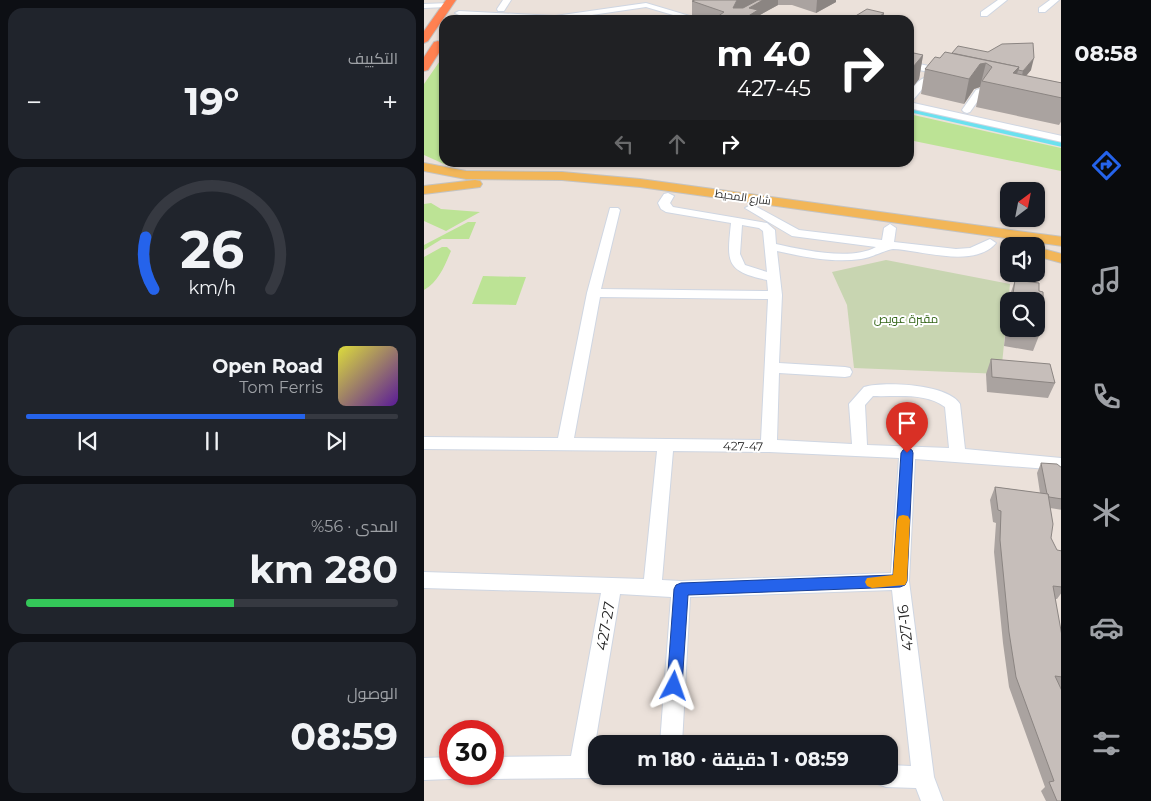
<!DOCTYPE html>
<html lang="ar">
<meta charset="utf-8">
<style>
body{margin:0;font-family:Montserrat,Cairo,sans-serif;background:#20242c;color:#f1f3f6;direction:rtl;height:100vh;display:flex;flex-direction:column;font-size:19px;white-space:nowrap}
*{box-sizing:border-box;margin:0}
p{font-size:16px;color:#9ea1a6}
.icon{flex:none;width:28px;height:28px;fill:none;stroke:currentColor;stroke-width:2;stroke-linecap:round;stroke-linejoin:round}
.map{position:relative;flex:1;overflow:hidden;direction:ltr}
.details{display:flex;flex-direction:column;gap:8px;padding:8px;background:#0d0f14;width:424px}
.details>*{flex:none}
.guide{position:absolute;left:15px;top:15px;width:475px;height:152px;border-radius:15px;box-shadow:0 1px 4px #0004;direction:rtl;background:#202124;color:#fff;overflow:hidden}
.needle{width:32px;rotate:32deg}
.controls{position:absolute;left:576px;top:182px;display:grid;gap:10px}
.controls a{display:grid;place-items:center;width:45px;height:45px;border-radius:10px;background:#171b24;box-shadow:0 1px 4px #0004;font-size:25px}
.speed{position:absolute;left:15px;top:720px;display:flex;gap:10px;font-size:25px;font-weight:700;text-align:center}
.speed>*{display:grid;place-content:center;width:65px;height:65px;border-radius:50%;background:#171b24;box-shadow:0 1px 4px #0004;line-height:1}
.speed .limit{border:8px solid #d22;background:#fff;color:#111}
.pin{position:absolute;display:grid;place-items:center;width:42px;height:42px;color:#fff;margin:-51px -21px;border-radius:50% 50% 50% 0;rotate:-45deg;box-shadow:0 0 5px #0007}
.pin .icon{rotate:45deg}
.me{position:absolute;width:55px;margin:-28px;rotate:4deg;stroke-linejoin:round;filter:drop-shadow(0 0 4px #0008)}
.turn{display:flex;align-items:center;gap:18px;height:105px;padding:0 20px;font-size:22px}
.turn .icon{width:65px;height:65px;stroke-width:2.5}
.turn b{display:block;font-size:35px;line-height:42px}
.lanes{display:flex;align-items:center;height:48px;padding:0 20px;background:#0003;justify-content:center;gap:25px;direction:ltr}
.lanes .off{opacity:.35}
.big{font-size:38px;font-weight:700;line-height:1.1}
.details .tile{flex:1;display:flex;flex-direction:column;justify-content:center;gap:8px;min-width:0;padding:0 18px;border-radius:15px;background:#20242c}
.details .dial{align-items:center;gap:0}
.dial svg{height:130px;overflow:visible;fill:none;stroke:#363941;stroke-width:7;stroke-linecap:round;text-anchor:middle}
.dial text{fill:#f1f3f6;stroke:none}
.song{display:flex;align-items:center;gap:15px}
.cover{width:60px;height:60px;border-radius:8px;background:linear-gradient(135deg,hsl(60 70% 55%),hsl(270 70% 35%))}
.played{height:5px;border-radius:2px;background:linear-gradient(90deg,#2563eb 75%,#363941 75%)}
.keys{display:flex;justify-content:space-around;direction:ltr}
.heat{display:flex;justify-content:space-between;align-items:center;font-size:28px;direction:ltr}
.charge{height:8px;border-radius:4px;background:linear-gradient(90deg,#34c759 56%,#363941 0)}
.trip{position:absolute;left:164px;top:735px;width:310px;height:50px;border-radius:15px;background:#171b24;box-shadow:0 1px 4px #0004;font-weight:700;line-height:50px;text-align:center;direction:rtl}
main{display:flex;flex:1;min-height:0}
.tab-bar{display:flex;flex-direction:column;width:90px;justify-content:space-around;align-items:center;background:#090b0e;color:#9ea1a6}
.tab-bar .icon{width:35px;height:35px}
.tab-bar .on{color:#2563eb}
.tab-bar b{font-size:22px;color:#f1f3f6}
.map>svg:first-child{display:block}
</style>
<main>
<nav class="tab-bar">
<b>08:58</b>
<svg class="icon on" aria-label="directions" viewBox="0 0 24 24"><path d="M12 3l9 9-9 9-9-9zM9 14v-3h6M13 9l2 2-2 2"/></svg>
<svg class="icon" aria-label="music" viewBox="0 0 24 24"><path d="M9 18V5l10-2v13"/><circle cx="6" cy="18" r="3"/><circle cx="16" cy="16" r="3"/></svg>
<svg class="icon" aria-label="phone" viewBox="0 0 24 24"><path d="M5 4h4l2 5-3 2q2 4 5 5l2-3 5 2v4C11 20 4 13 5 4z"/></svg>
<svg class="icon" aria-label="climate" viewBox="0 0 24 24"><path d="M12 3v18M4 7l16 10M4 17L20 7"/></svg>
<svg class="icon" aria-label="car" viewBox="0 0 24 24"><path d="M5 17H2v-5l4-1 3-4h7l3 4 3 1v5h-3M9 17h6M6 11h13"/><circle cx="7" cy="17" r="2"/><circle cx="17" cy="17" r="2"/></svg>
<svg class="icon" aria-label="filters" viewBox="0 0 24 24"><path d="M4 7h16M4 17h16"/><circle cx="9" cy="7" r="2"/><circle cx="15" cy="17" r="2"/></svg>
</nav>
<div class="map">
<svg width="638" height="801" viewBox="0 0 638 801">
<rect width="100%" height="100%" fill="#ebe1da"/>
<g fill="#bce395">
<polygon points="20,55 20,162 102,163 97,167 54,167 20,164 0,155 0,84"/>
<polygon points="485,114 637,148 637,171 485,140"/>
<polygon points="7,203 17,209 56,212 22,231 0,221 0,204"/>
<polygon points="44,222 52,222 45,239 18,239 0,250 0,245"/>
<path d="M 18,247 L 23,247 L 27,251 C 20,267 15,281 0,290 L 0,257 Z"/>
<polygon points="59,276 102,277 92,305 48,304"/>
</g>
<polygon fill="#c8d5b1" points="462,260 586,284 577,374 430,368 423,305 408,272"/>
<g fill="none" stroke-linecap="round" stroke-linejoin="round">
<polygon fill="#6be1ef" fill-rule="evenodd" points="485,106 638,141 638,147 485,112"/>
<defs>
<g id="minor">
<polygon points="79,0 87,0 80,11 74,11 73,9"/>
<polygon points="574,0 583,0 563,16 557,16 557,12"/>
<polygon points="626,0 635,0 621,12 615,12 615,8"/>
<polygon points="26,3 27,5 23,7 0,8 0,4"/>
<polygon points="222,3 279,20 266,20 222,7 134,20 35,15 31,13 35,11 131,16"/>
<polygon points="485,62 520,69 524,72 520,75 485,68"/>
<path d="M 500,78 L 505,81 L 489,100 L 485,101 C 485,92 491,82 500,78 Z"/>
<polygon points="555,89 560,92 546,112 543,113 540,112 538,110 552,90"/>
<polygon points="485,102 638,136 638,142 485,108"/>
<path d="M 244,193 L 250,196 L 246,203 L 249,207 L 343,223 L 351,230 L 352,244 C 379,250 427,261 452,247 L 368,236 L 321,208 L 327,205 L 331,206 L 375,230 L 458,240 L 460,228 L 466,224 L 472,228 L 470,242 L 532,249 L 546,248 L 566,239 L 572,243 C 550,269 497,250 469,249 C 464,249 446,258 437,259 C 409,263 380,257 353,251 L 358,295 L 355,363 L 421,367 L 426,368 L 428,372 L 426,376 L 421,377 L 355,373 L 353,440 L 428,444 L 425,404 L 440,387 C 460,381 524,384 536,404 L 541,449 L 638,458 L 638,470 L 491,459 L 485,581 L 510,777 L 519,801 L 497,801 L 492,788 L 462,787 L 454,784 L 451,776 L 465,776 L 465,765 L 487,766 L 468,590 L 266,597 L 258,744 L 236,744 L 247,597 L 196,594 L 169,756 L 172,756 L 172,776 L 176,776 L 172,778 L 69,779 L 61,776 L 60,774 L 69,774 L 69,757 L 147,756 L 177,593 L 0,588 L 0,572 L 220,579 L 233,451 L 0,449 L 0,437 L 134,438 L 163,293 L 186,208 L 194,208 L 196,210 L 177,289 L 344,291 L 343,280 C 301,271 303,262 307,223 L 242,212 L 237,209 L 234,203 L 240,194 ZM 318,225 L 335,228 L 339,231 L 343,272 L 321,265 L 316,254 ZM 176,297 L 344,299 L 337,440 L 150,438 ZM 449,396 C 472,397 501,392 521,407 L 525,448 L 443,445 L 441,405 ZM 249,451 L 345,452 L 475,458 L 467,573 L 257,581 L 238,580 Z"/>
<polygon points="26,757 26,774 35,774 34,776 26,779 0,780 0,758"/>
</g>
<g id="major">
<polygon points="0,163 42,171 138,172 216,179 638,237 638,246 216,187 138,180 42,179 0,171"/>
<polygon points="51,180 56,181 58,184 56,187 0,194 0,186"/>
<polygon points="612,247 638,254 638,263 612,256"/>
</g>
<g id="highway">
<polygon points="22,0 32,0 4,41 0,43 0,31"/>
<polygon points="14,41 20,45 4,70 0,71 0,57 10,42"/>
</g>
</defs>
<use href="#minor" stroke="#cfd6e2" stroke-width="2"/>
<use href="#major" stroke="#c3c3c3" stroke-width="2"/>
<use href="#highway" stroke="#c3c3c3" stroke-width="2"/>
<use href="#minor" fill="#fff" fill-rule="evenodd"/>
<use href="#major" fill="#f2b658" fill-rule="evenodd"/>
<use href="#highway" fill="#ff8151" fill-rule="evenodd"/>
</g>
<g fill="#aaa3a0">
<polygon points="271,0 412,0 412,2 392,13 368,5 354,5 334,16 334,20 284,20 268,15 268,1"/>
<polygon points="485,52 499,55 495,79 485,92"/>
<polygon points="521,52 607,70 602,76 638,83 638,120 635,125 552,107 556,87 550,89 540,104 497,94 501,69 516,58"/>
<polygon points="591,280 615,291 620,323 609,351 580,346 585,302 585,329 612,301 585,301 586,295"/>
<polygon points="567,359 631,383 624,398 563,392 562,374"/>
<polygon points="617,463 638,468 638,510 626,508 627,538 638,587 638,592 633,599 631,599 638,636 638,687 636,687 638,801 622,801 617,791 621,787 585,687 579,643 570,552 572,523 569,522 566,500 571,487 616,493 613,473"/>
</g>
<g fill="#8b8582">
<polygon points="313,0 354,0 354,5 334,16 334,20 318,20 314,12 309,8"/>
<polygon points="393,0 412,0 412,2 392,13"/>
<polygon points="460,13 459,20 451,20"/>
<polygon points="499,55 495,79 485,92 489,67"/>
<polygon points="610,58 607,70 596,83 599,71"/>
<polygon points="562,63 556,87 550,89 540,104 545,79 556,64"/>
<polygon points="595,67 589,88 589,73"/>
</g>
<g fill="#c6beba" stroke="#8b8582">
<polygon points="271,0 313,0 309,8 319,8 334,0 339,0 325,8 334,10 318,20 289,20 300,12 268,1"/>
<polygon points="443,9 460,13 451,20 425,20"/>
<polygon points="609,43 610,58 599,71 594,70 595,67 528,53 534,46 564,52 578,44"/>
<polygon points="485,52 499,55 489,67 485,66"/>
<polygon points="521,52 595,67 589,73 638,83 638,98 558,81 568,67 562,63 556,64 545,79 501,69 511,57 516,58"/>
<polygon points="591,280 615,283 615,291 619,292 620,323 615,322 615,336 585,331 585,329 612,329 612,301 588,301"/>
<polygon points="567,359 626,364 631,383 568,377"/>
<polygon points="617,463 633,464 638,468 638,499 625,497 624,494 623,494"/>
<polygon points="571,487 624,494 629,524 627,538 633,550 638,551 638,587 629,586 638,636 638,677 631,676 638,691 638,801 633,801 625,782 630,781 592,677 585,632 576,540 577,511 574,510"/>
</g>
<polygon fill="#2563eb" stroke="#184099" points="483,448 488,450 489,453 483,581 481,585 476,587 264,595 258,686 256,691 250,693 245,691 243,686 250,589 252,585 257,583 469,575 477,453 479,450"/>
<polygon fill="#f59e0b" points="479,515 484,516 486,520 483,581 481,585 448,588 443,586 441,582 443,578 469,575 473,520 475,516"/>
<g text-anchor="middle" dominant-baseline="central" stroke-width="4" stroke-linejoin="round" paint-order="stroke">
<g font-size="11" fill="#292929" stroke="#fff">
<text transform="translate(319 197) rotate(8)">شارع المحيط</text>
</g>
<g font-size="12" fill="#356619" stroke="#fff">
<text x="482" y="318">مقبرة عويص</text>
</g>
<g font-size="12" fill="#292929" stroke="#fff">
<text transform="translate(319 446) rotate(1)">427-47</text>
</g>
<g font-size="15" fill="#292929" stroke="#fff">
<text transform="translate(181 626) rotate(-80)">427-27</text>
<text transform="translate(481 628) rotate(-97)">427-16</text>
</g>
</g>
</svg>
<div class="controls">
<a><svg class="needle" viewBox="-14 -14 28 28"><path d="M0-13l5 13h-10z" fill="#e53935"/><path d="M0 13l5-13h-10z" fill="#9ea1a6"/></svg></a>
<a><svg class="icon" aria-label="sound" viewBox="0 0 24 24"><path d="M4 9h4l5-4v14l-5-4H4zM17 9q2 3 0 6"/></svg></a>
<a><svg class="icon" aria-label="search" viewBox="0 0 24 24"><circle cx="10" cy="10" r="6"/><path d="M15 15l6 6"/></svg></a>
</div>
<div class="speed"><div class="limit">30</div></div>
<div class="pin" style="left:483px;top:453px;background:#d93025"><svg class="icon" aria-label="arrive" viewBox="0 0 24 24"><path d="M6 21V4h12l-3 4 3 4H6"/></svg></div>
<svg class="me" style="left:250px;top:686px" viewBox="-20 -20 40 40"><path d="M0-17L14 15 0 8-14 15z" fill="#2563eb" stroke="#fff" stroke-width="4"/></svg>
<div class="trip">08:59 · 1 دقيقة · 180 m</div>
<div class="guide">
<div class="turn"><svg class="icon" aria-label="right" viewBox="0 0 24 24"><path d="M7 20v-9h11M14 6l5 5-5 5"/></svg><div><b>40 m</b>427-45</div></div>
<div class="lanes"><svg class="icon off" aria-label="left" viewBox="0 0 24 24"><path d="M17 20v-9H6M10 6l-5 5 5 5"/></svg><svg class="icon off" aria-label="ahead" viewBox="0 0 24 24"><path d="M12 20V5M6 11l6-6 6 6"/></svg><svg class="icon" aria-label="right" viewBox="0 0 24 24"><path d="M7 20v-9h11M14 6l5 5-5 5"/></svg></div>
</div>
</div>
<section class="details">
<div class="tile"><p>التكييف</p>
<div class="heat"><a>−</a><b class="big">19°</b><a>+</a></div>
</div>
<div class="tile dial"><svg viewBox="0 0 100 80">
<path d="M14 69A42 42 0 1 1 86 69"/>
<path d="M14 69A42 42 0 0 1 9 37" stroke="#2563eb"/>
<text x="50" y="56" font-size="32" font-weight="700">26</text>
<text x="50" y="72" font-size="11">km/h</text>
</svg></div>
<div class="tile">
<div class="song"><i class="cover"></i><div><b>Open Road</b><p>Tom Ferris</p></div></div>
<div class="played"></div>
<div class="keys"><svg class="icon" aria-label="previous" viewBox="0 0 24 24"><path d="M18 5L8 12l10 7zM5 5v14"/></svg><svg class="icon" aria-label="pause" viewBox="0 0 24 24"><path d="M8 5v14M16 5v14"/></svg><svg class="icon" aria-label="next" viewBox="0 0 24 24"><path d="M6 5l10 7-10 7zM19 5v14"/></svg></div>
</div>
<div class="tile"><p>المدى · 56%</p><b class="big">280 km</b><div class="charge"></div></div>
<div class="tile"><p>الوصول</p><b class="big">08:59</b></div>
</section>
</main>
